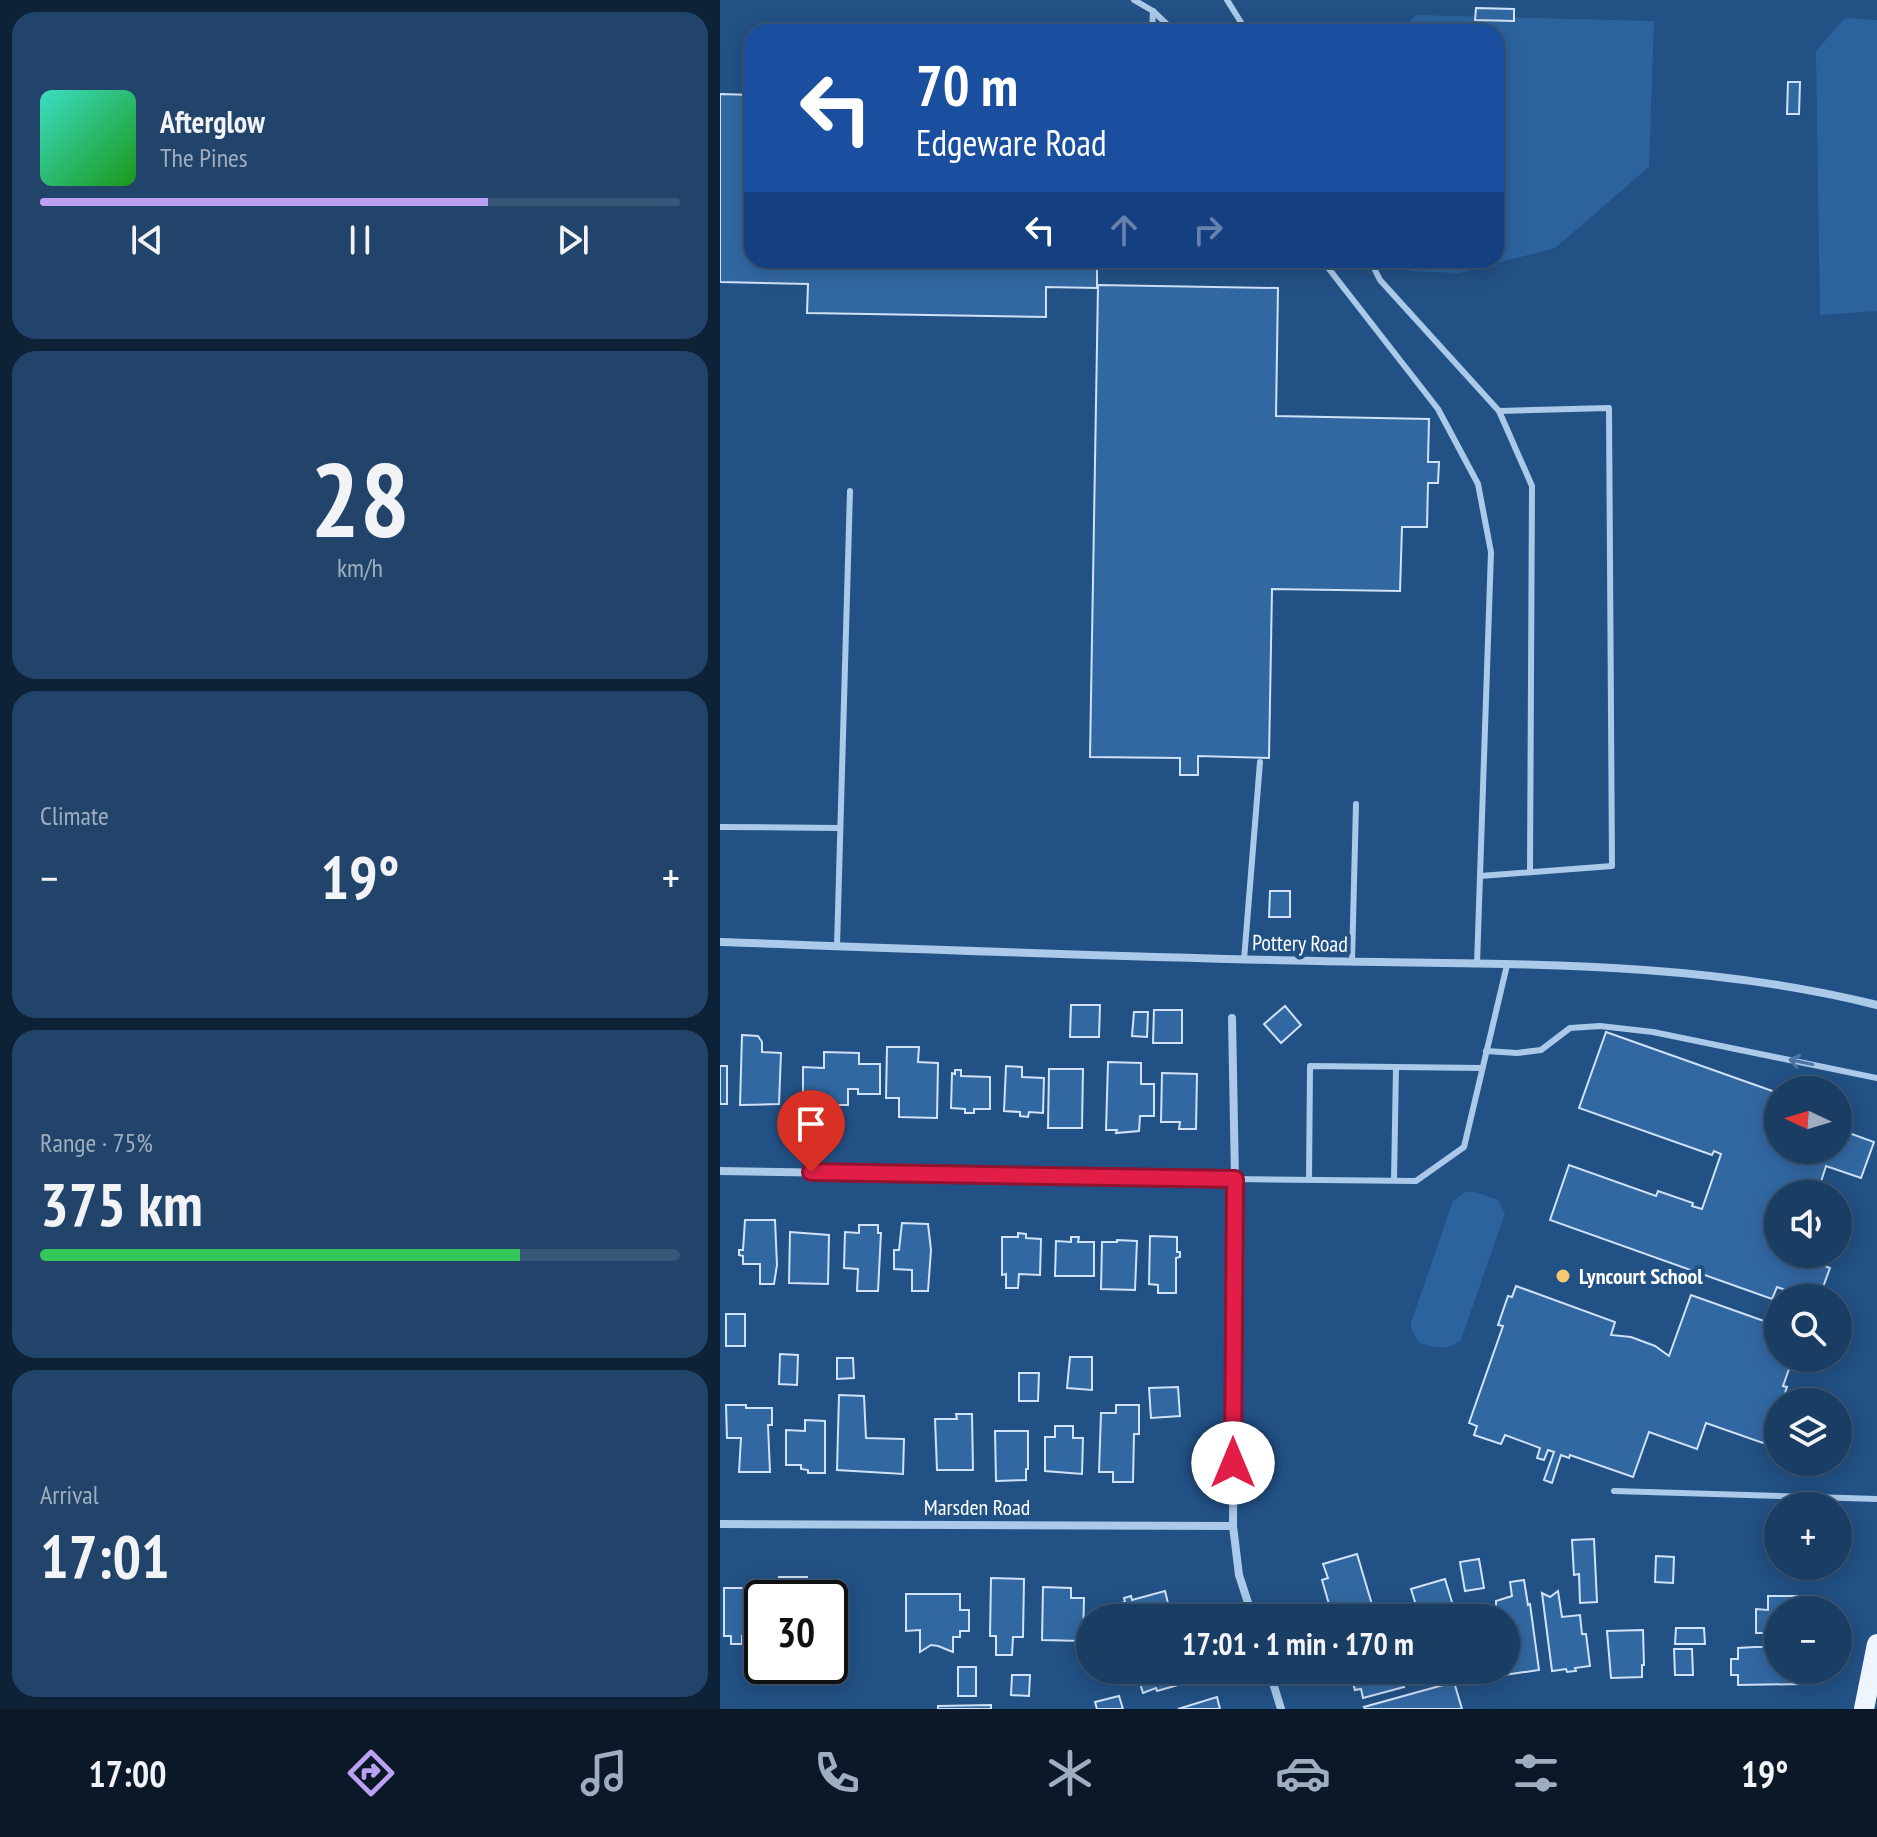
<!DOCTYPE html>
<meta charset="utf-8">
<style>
body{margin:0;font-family:"PT Sans Narrow",sans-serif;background:#23446a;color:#f1f3f6;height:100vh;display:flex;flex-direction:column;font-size:30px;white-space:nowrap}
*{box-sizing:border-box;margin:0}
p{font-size:26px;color:#9faebf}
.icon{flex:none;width:44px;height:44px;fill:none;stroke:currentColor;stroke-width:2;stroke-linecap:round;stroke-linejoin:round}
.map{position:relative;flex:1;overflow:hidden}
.details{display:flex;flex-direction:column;gap:12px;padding:12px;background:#0e2237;width:720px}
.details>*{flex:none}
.top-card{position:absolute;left:24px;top:24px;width:760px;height:244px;border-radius:24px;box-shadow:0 4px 20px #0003,0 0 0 2px #385678;background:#1a4fa0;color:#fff;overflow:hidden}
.needle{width:52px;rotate:274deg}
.buttons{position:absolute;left:1044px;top:1076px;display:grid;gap:16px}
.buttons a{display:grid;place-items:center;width:88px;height:88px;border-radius:50%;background:#1a3d64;box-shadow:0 4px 20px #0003,0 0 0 2px #385678;font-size:40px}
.speed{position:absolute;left:24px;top:1580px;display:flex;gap:16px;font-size:40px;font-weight:700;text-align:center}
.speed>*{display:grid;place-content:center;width:104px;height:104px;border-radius:50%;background:#1a3d64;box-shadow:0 4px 20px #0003,0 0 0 2px #385678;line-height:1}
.speed .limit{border:4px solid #111;border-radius:12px;background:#fff;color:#111}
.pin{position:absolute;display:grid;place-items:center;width:68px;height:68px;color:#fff;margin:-82px -34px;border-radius:50% 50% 50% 0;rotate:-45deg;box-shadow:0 0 8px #0007}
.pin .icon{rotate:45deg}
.me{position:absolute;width:88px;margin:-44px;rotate:0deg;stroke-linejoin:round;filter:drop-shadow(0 0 6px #0008)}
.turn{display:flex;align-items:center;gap:28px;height:168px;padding:0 40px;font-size:36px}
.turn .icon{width:104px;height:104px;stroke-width:2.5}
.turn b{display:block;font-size:56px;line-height:68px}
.lanes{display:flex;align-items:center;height:76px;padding:0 40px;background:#0003;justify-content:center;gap:40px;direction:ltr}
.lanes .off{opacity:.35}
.big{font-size:60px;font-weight:700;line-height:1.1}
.details .tile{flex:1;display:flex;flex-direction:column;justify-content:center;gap:12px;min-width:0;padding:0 28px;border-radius:24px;background:#23446a}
.details .dial{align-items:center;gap:0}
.dial b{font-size:104px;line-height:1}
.song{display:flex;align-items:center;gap:24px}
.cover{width:96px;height:96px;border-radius:12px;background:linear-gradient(135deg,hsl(170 70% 55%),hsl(120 70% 35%))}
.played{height:8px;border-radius:4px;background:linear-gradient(90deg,#bca0f2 70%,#385678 70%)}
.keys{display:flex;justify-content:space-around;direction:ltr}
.heat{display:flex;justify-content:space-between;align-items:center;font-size:44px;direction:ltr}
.charge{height:12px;border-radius:6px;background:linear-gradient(90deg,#34c759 75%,#385678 0)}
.trip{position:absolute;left:356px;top:1604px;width:444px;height:80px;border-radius:40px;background:#1a3d64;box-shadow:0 4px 20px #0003,0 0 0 2px #385678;font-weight:700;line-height:80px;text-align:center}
.tab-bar{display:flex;height:128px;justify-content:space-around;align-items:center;background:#0a1828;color:#9faebf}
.tab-bar .icon{width:56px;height:56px}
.tab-bar .on{color:#bca0f2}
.tab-bar b{font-size:36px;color:#f1f3f6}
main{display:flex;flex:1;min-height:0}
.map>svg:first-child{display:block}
</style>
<main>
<section class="details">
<div class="tile">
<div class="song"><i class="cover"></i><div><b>Afterglow</b><p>The Pines</p></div></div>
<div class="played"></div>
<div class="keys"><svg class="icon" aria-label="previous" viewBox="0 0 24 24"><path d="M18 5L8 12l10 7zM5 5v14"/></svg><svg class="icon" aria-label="pause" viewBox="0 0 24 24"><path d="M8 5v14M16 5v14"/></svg><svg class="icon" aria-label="next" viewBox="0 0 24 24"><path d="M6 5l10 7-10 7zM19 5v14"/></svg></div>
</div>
<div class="tile dial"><b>28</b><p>km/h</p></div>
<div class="tile"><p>Climate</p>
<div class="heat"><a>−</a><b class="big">19°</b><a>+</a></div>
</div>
<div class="tile"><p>Range · 75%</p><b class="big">375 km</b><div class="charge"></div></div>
<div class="tile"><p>Arrival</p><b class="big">17:01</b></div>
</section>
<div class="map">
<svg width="1157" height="1709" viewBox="0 0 1157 1709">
<rect width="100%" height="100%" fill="#225185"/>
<g fill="#2c639d">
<polygon points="696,15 934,21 929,167 835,248 739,273 690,271 690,260 776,260 776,32 680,32"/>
<polygon points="1125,18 1157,20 1157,311 1100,315 1096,51"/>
<path d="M 746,1192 L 755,1192 L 778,1200 L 785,1213 L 741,1340 C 727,1352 716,1347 699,1343 L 691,1329 L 691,1323 L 733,1201 Z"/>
</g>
<g fill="#3268a2" stroke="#cfe2f7" stroke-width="2">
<polygon points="756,8 794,9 794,21 755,20"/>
<polygon points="1068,82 1080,82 1079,114 1067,114"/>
<polygon points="0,94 32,95 32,260 377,260 377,288 326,287 326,317 87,313 88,284 0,282"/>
<polygon points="378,285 558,288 556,416 709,419 708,462 719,462 718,483 708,483 707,527 682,527 680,591 552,589 549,758 478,756 478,775 460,775 460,758 370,757"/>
<polygon points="550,891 570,891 570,917 549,917"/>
<polygon points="351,1005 380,1005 379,1037 350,1037"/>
<polygon points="565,1006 581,1025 561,1043 544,1024"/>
<polygon points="434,1010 462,1010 462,1043 433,1043"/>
<polygon points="414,1012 428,1012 427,1037 412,1036"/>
<polygon points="886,1032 1058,1093 1058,1150 1118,1150 1118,1129 1154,1142 1141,1178 1106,1166 1097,1194 1058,1194 1058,1254 1075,1254 1110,1268 1099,1298 1089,1298 1057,1287 1052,1299 830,1220 849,1165 936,1196 938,1191 973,1203 972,1206 982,1209 1001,1154 994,1151 992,1155 859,1108"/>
<polygon points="22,1035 38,1036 42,1042 42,1052 61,1053 59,1104 20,1105"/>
<polygon points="167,1047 199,1047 198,1062 218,1063 217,1118 179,1117 179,1098 166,1098"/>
<polygon points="104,1052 139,1053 139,1064 160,1064 160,1094 138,1094 138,1089 128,1089 128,1105 115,1105 115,1115 88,1115 88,1105 83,1105 83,1067 104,1068"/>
<polygon points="388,1062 421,1063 421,1084 434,1084 434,1116 420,1116 419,1131 396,1133 397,1130 386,1130"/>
<rect x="0" y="1066" width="7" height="38"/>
<polygon points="286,1066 302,1067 302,1077 324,1078 323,1113 309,1112 308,1117 300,1116 300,1112 284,1111"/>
<polygon points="329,1069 363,1069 362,1128 328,1128"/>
<polygon points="235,1070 241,1070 241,1076 270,1077 270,1109 254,1109 254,1113 245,1113 245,1109 231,1108 232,1073 235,1074"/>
<polygon points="442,1073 477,1074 476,1129 459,1129 460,1122 441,1122"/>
<polygon points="25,1220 55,1220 57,1265 54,1284 40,1284 40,1264 23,1264 23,1256 19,1255 19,1250 23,1250"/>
<polygon points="182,1223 208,1224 211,1250 208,1291 192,1291 192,1270 174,1269 174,1250 179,1250"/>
<polygon points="139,1225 158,1225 158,1233 161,1233 158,1291 137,1291 138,1269 124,1268 125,1232 139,1233"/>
<polygon points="70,1232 109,1235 108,1284 69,1283"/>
<polygon points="298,1233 306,1234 306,1238 321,1239 320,1275 299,1274 298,1288 286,1288 286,1274 282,1275 282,1237 298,1237"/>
<polygon points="430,1236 457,1237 457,1252 460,1252 460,1257 456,1258 456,1293 438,1293 438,1285 429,1284"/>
<polygon points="351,1237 359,1237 358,1242 374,1242 374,1276 335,1276 336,1241 351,1242"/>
<polygon points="397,1240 417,1241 415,1290 381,1289 382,1242 397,1242"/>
<polygon points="796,1286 895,1322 891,1335 911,1337 935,1346 949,1356 971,1295 1058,1326 1058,1358 1073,1358 1063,1386 1067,1387 1062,1402 1058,1402 1057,1417 1053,1416 1043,1443 986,1423 977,1449 929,1432 913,1477 850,1455 849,1458 841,1455 832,1483 824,1480 834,1452 828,1450 824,1460 817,1458 820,1448 785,1435 781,1444 754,1435 757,1426 749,1423 783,1326 778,1325 788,1296 792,1297"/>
<rect x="6" y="1314" width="19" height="32"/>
<polygon points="60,1354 78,1355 77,1385 59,1384"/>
<polygon points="350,1357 372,1357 372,1390 347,1388"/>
<polygon points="117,1358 133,1358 134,1378 117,1379"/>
<polygon points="299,1373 319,1373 318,1401 299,1401"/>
<polygon points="458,1387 460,1416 431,1418 429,1388"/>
<polygon points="119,1395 144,1396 146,1438 184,1439 183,1474 117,1470"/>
<polygon points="6,1405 26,1405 26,1408 52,1408 52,1425 48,1425 50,1472 19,1472 21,1438 7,1438"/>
<polygon points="396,1405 419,1405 419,1434 414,1434 413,1482 393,1482 393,1472 379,1472 381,1413 396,1413"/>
<polygon points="236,1414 252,1414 253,1470 217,1470 215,1419 237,1419"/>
<polygon points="85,1420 105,1421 105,1473 88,1473 88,1470 81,1469 81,1465 66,1465 66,1430 85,1431"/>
<polygon points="335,1426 353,1426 353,1438 363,1438 362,1474 325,1471 325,1437 335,1437"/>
<polygon points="275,1431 308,1431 308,1469 306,1469 306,1480 276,1481"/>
<polygon points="874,1539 877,1602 860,1603 859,1574 854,1575 852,1540"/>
<polygon points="637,1554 656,1618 613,1618 602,1580 608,1578 603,1564"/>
<polygon points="936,1556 954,1557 953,1583 935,1582"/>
<polygon points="759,1559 764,1588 745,1591 740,1562"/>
<polygon points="59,1577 87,1577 88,1598 55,1598"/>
<polygon points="271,1578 304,1579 303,1637 293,1637 292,1655 276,1655 276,1636 270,1636"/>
<polygon points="725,1579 735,1612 716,1618 700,1618 691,1589"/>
<polygon points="804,1580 808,1605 810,1604 819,1670 784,1675 786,1618 776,1618 776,1601 792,1596 790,1582"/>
<polygon points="323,1587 351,1588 351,1598 364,1598 363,1641 322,1640"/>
<polygon points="4,1588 27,1588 26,1598 49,1598 42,1598 42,1637 22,1636 22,1644 11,1644 11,1636 4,1636"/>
<polygon points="445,1591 449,1607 453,1606 455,1612 451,1613 452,1618 402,1618 398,1604 405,1602 404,1598 411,1596 412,1600"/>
<polygon points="838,1591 842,1617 860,1615 862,1634 866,1634 870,1666 855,1668 856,1671 847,1672 846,1669 832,1671 822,1593 830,1597"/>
<polygon points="186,1594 240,1594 240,1610 249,1610 249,1631 240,1631 240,1637 233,1637 233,1652 218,1646 211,1645 200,1652 200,1630 186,1631"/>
<polygon points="1048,1596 1093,1596 1096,1598 1096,1610 1058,1610 1058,1633 1036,1633 1036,1609 1048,1610"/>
<polygon points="956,1628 984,1628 985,1644 955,1644"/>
<polygon points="923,1630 924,1665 922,1665 922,1677 891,1678 887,1631"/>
<polygon points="1035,1647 1058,1647 1058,1670 1084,1670 1084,1684 1018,1685 1018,1675 1011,1675 1011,1659 1018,1659 1018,1648"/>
<polygon points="954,1649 972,1649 973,1675 955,1675"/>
<polygon points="82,1666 104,1666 104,1675 82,1674"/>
<rect x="238" y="1667" width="18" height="29"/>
<polygon points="416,1670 487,1670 487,1672 478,1674 479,1679 437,1691 436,1688 423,1693"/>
<polygon points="634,1670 680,1670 684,1687 643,1698 641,1689 635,1690 631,1677 636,1676"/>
<polygon points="292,1675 310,1675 309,1696 291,1695"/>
<polygon points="734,1682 742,1709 645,1709 644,1707"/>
<polygon points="399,1696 403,1709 377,1709 375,1702"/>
<polygon points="497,1697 500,1709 458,1709"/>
<polygon points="271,1705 271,1709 218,1709 218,1706"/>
</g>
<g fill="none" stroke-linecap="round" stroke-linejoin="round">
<g stroke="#abc9e9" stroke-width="6">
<polyline points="414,0 433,11 455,32"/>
<polyline points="507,0 527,32"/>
<polyline points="432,32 433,11"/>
<polyline points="602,260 718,409 758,484 771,552 757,964"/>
<polyline points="650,260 660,280 779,411 889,408 892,866 760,876"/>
<polyline points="779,411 812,486 810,872"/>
<polyline points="0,827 120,828"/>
<polyline points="117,946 130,491"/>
<polyline points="524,960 540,762"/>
<polyline points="632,962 636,804"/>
<polyline points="766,1051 797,1053 821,1050 850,1028 880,1026 933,1032 1157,1078"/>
<polyline points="515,1179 696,1181 744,1147 787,965"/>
<polyline points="589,1180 590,1066 762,1068"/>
<polyline points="674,1180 676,1067"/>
<polyline points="894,1491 1157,1499"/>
</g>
<g stroke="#abc9e9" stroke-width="8">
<path d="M 0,942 C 199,949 399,957 598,961 C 785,965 975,959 1157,1005"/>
<polyline points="512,1018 515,1179 513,1526 519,1575 533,1618"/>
<polyline points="0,1171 515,1179"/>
<polyline points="0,1524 513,1526"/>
<polyline points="549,1670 561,1709"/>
</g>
<polyline stroke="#eef5fe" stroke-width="20" points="1144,1709 1157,1644"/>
</g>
<defs><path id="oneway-shaft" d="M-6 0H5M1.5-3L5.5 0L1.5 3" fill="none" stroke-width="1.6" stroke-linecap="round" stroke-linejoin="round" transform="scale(2)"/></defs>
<use stroke="#4b75a3" href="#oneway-shaft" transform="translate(1081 1062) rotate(-168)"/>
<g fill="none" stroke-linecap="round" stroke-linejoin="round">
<defs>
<polyline id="route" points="91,1172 515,1179 513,1463"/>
</defs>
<use href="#route" stroke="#92132f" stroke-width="20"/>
<use href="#route" stroke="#e11d48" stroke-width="14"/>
</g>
<circle fill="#f5c96d" stroke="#225185" stroke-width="3" cx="843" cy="1276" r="8"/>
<g text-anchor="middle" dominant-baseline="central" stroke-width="8" stroke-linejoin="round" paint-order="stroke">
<g font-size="22" fill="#fff" stroke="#225185">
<text transform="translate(580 943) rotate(1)">Pottery Road</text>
<text x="257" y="1507">Marsden Road</text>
</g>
<g font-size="22" font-weight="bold" fill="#fff" stroke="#225185" text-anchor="start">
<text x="859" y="1276">Lyncourt School</text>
</g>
</g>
</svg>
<div class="buttons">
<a><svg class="needle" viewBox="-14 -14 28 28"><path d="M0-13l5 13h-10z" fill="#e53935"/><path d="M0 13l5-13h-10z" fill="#9faebf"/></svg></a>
<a><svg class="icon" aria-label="sound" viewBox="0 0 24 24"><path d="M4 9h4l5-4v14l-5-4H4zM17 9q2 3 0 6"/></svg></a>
<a><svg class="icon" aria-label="search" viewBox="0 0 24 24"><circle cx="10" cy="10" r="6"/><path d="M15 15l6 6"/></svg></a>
<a><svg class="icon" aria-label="layers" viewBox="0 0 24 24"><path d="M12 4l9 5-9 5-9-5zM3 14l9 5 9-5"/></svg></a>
<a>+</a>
<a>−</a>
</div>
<div class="speed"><div class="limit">30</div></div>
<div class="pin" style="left:91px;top:1172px;background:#d93025"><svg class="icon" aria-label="arrive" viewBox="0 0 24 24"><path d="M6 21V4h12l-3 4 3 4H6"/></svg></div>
<svg class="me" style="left:513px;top:1463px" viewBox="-20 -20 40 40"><circle r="19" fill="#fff"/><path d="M0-13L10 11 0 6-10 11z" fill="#e11d48"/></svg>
<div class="trip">17:01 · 1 min · 170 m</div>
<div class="top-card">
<div class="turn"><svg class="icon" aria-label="left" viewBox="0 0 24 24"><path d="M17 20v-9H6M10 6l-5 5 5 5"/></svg><div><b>70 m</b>Edgeware Road</div></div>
<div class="lanes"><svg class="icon" aria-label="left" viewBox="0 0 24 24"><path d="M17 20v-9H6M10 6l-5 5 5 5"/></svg><svg class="icon off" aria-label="ahead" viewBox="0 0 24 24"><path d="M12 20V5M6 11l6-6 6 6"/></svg><svg class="icon off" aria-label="right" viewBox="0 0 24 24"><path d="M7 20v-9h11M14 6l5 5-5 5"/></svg></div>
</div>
</div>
</main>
<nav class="tab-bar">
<b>17:00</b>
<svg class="icon on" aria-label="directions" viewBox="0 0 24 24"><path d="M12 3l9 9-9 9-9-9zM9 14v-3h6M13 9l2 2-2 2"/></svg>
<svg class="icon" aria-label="music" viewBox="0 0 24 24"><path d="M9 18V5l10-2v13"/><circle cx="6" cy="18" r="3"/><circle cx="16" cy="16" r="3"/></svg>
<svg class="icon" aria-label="phone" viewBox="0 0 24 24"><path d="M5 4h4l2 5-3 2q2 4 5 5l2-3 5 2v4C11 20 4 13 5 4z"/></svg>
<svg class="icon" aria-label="climate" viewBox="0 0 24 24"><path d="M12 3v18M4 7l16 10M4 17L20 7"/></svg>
<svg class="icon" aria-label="car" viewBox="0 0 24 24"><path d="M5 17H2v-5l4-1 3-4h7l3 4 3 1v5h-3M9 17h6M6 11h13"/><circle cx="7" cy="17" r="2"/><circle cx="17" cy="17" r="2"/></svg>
<svg class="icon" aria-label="filters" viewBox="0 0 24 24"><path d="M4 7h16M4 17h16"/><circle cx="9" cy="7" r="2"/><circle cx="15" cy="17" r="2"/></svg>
<b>19°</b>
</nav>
